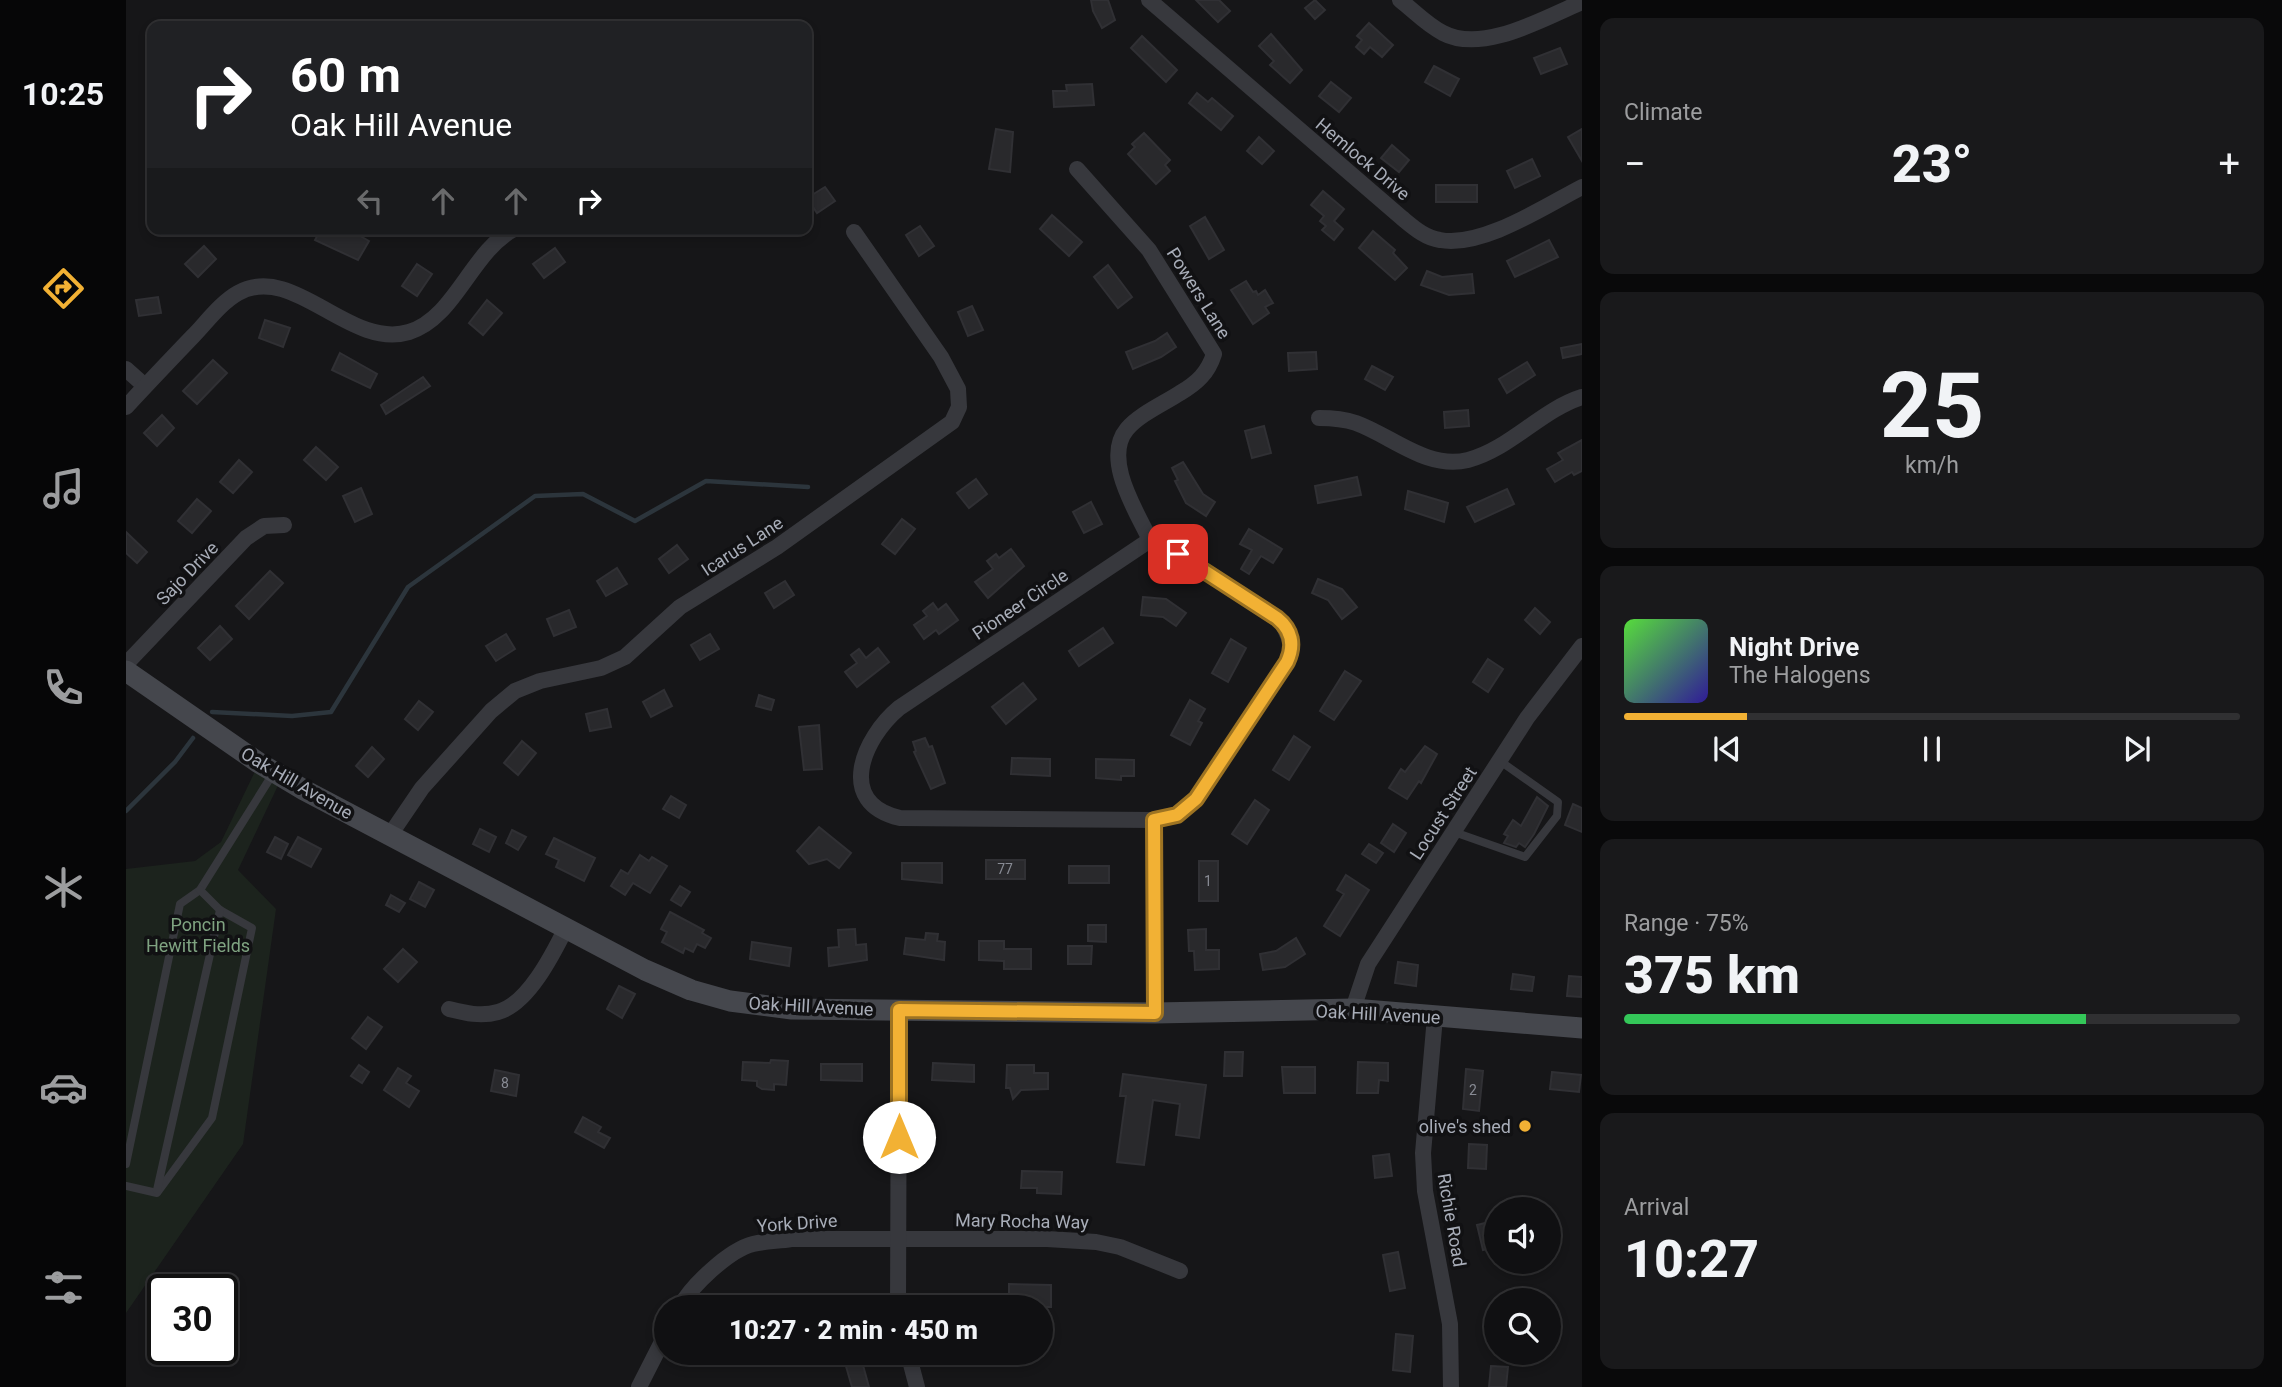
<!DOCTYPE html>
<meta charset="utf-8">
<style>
body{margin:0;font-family:Roboto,sans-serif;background:#19191b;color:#f1f3f6;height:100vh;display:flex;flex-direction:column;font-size:26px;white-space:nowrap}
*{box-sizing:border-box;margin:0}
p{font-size:23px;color:#9c9d9f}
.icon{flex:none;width:38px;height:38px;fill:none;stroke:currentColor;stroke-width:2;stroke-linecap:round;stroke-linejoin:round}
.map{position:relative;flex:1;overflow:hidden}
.side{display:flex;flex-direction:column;gap:18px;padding:18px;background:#09090a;width:700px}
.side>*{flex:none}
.top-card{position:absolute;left:21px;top:21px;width:665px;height:214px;border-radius:14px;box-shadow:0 4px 10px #0003,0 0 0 2px #303032;background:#202124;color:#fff;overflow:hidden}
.tools{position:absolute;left:1358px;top:1197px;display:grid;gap:14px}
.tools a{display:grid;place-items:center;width:77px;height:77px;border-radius:50%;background:#101012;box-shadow:0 4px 10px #0003,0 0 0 2px #303032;font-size:35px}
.speed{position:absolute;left:21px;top:1274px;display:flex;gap:14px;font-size:35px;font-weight:700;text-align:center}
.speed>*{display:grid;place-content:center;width:91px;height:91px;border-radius:50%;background:#101012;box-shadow:0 4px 10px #0003,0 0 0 2px #303032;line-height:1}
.speed .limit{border:4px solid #111;border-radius:10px;background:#fff;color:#111}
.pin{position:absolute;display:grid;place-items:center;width:60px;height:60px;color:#fff;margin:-30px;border-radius:14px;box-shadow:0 4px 10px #0006}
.me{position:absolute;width:77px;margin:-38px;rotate:0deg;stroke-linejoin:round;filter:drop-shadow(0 0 5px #0008)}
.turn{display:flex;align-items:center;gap:24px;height:147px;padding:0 28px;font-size:32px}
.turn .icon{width:91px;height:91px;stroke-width:2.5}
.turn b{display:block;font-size:49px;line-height:60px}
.lanes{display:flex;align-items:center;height:66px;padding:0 28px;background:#0003;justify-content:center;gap:35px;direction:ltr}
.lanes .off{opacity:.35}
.big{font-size:52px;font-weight:800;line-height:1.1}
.side .tile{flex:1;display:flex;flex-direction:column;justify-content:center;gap:10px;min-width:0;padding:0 24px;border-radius:14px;background:#19191b}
.side .dial{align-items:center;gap:0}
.dial b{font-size:91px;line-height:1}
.song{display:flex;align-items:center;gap:21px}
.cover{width:84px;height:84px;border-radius:10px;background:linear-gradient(135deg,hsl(110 70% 55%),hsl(250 70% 35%))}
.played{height:7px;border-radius:4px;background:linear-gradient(90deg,#f2b134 20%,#303032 20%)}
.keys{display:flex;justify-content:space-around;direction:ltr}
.heat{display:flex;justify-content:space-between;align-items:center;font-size:38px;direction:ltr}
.charge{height:10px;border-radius:5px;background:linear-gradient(90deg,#34c759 75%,#303032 0)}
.trip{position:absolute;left:528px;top:1295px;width:399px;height:70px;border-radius:35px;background:#101012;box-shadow:0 4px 10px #0003,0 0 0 2px #303032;font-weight:800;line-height:70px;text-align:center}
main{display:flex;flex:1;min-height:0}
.tabs{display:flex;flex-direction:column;width:126px;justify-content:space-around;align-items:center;background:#060607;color:#9c9d9f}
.tabs .icon{width:49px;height:49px}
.tabs .current{color:#f2b134}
.tabs b{font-size:32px;color:#f1f3f6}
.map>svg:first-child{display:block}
</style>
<main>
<nav class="tabs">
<b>10:25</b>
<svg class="icon current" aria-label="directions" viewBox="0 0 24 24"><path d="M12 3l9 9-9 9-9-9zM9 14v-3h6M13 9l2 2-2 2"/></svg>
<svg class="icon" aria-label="music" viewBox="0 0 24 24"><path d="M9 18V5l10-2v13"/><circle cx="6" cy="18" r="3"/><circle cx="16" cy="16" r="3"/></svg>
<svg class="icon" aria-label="phone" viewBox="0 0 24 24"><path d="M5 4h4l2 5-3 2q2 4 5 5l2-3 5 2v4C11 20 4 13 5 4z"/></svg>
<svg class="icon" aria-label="climate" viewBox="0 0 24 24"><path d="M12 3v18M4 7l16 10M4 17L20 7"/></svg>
<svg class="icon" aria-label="car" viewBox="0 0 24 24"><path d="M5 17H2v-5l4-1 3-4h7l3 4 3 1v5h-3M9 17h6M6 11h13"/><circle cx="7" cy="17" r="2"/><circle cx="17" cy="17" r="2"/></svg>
<svg class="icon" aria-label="filters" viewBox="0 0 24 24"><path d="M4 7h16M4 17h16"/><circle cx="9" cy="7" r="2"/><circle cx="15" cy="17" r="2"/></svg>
</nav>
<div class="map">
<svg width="1456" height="1387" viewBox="0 0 1456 1387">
<rect width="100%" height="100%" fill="#161618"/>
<polygon fill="#1c231d" points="133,763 156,777 112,870 150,909 117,1144 0,1313 0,869 69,861 95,842"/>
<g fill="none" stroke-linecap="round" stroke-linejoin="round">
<g stroke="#2c353c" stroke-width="4.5">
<polyline points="86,712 166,716 205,712 282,587 409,496 457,494 509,521 580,481 682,487"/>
<polyline points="0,811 49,762 67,738"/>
</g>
</g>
<g fill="#29292c" stroke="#303034" stroke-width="2">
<polygon points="965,0 982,0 989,20 976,28 967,11"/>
<polygon points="1070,0 1093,0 1104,11 1092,22"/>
<polygon points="1189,0 1199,10 1189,19 1179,8"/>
<polygon points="1243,23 1267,45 1256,57 1244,47 1238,54 1230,47 1236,40 1231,36"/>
<polygon points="1145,34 1176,70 1164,83 1144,65 1148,61 1133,46"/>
<polygon points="1016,36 1051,70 1040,82 1005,48"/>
<polygon points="1434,48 1441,64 1415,74 1408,58"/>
<polygon points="1308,66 1333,79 1324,96 1299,82"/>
<polygon points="1205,82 1225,98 1213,112 1193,96"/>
<polygon points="966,84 968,105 928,107 927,91 941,91 940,85"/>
<polygon points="1071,93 1082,102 1086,98 1107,116 1095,130 1063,103"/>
<polygon points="870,129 887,132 884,172 863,169"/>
<polygon points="1456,129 1456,161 1442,137"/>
<polygon points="1018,133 1044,160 1039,165 1044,171 1030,184 1002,154 1009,147 1006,144"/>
<polygon points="1133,137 1148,151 1136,164 1121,151"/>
<polygon points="1266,145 1283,160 1273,172 1255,158"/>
<polygon points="1406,159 1414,176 1389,188 1381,171"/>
<rect x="1310" y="185" width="41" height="17"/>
<polygon points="699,187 709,201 691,213 681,198"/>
<polygon points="1197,191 1218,209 1208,221 1217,229 1208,240 1196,230 1200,226 1194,221 1198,216 1185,205"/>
<polygon points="926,215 956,242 943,256 914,229"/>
<polygon points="1079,217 1098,250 1083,259 1064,226"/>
<polygon points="794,226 808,246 793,256 780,235"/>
<polygon points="195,229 222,229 243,241 232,260 189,240"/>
<polygon points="1247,231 1269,250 1267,253 1281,268 1269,280 1233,248"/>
<polygon points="1423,240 1432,257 1389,277 1381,261"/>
<polygon points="78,246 90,259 72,277 59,264"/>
<polygon points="429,248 439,262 418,278 407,264"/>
<polygon points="291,264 306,274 291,296 276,286"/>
<polygon points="982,265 1006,297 992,308 968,277"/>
<polygon points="1301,271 1316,277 1346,274 1348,293 1323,295 1295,285"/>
<polygon points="1120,281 1127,292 1130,291 1132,295 1139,290 1147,303 1139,307 1143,313 1127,324 1105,290"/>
<polygon points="32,297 35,313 13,316 10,300"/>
<polygon points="361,300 376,313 357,335 343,323"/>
<polygon points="846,306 857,330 842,336 832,312"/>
<polygon points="139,320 164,328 157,347 133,338"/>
<polygon points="1041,333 1050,347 1035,357 1007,369 1000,352 1029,341"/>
<polygon points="1456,344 1456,354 1437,358 1435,348"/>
<polygon points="1190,352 1191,369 1163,371 1162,353"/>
<polygon points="214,353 251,374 244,388 206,370"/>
<polygon points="87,360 101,373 71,404 57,391"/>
<polygon points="1401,362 1409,375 1381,393 1373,379"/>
<polygon points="1246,366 1267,377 1259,390 1239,379"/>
<polygon points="297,377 304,386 260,414 255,405"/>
<polygon points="1342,410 1343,426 1319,428 1318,412"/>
<polygon points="36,415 48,428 31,446 18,433"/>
<polygon points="1138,426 1145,453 1126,458 1119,431"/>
<polygon points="1456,440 1456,471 1448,475 1446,472 1429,482 1421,469 1437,460 1432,453"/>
<polygon points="190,447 212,467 200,480 178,460"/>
<polygon points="113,460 126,472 107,493 94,482"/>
<polygon points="1057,462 1077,494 1089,502 1080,516 1060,503 1049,481 1052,480 1046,468"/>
<polygon points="1231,477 1235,495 1192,503 1189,486"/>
<polygon points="850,479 861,494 843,508 831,493"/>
<polygon points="235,488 246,514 229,522 217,496"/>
<polygon points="1381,489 1388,504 1349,522 1341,507"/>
<polygon points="1282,491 1322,503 1318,522 1279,509"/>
<polygon points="71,499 85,511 66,533 52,521"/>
<polygon points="965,502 976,524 958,533 947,512"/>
<polygon points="776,519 789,529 769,554 756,544"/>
<polygon points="1123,529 1156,549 1147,563 1135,556 1123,574 1115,569 1126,550 1114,544"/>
<polygon points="0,532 21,552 11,563 0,553"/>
<polygon points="551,545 562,559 543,573 533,559"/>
<polygon points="885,549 898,566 862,598 849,582 867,569 861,561 870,554 873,558"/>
<polygon points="491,568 501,584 480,596 471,581"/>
<polygon points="144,571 157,583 123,619 110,606"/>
<polygon points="1192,579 1216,589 1231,607 1216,619 1202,600 1186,593"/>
<polygon points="659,581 668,595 648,608 639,593"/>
<polygon points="1017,597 1040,599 1060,613 1050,626 1037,617 1015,615"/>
<polygon points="807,603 812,610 820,604 832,620 813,634 810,630 798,639 788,625 801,616 797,611"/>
<polygon points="1409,608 1424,622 1414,634 1399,620"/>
<polygon points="443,610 450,627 428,636 421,619"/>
<polygon points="94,626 106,639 84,660 72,648"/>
<polygon points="977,628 987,643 953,666 943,651"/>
<polygon points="380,634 389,649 370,661 360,646"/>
<polygon points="584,634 593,649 574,660 565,645"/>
<polygon points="1105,639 1120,648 1102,682 1086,673"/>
<polygon points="752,648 763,662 731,687 719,672 731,663 725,655 733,649 740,658"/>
<polygon points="1362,659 1377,669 1362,692 1347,682"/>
<polygon points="1219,671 1235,681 1208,720 1194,711"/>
<polygon points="897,683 910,699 880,724 866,707"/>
<polygon points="538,690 546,706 525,717 517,702"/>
<polygon points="633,695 648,700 645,710 630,706"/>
<polygon points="1064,700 1079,709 1072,721 1076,723 1064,745 1045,735"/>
<polygon points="293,701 307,712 292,730 279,719"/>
<polygon points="481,709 485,727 464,731 460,714"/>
<polygon points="693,725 696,769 678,770 673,727"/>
<polygon points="1168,736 1184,747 1163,780 1147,770"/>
<polygon points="799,738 803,747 806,746 819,783 805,789 788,752 790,751 787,742"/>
<polygon points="396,741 410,753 392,775 378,763"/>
<polygon points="1299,746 1311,754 1295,783 1293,781 1281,799 1263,788 1275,769 1279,772"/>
<polygon points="246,747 258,759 242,777 230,766"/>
<polygon points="886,758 924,759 924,776 885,774"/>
<polygon points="970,759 1008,760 1008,776 995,776 995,780 970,778"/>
<polygon points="545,796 560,805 553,818 537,809"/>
<polygon points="1411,797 1422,806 1408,834 1399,847 1393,843 1390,847 1378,843 1382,836 1378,834 1387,820 1395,826"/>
<polygon points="1129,800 1143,810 1121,844 1106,834"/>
<polygon points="1447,804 1456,808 1456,832 1439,825"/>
<polygon points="1267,824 1280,833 1268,852 1255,843"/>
<polygon points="693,827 725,853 713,868 701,859 683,864 671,851"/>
<polygon points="354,829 370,837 363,852 347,844"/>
<polygon points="386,830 400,837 392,850 380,843"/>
<polygon points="149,837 162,844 155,859 141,852"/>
<polygon points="172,837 195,849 185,867 162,855"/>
<polygon points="428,838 469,858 458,881 430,867 433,860 420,854"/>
<polygon points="1243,844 1257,853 1250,863 1236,854"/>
<polygon points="514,855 523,861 526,857 541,866 524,893 507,883 499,895 485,886 495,870 502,874"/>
<rect x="860" y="860" width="39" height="19"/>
<rect x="1073" y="861" width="19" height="40"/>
<polygon points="776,863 816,863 816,883 776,879"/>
<rect x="943" y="866" width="40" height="17"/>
<polygon points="1220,875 1243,890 1214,936 1198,926 1218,894 1211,890"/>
<polygon points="293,882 308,890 299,907 284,899"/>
<polygon points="554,886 564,892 555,906 545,900"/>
<polygon points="265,895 279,903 273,912 260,905"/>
<polygon points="544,912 578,930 576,933 585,938 579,948 571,944 567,952 559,948 557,953 536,942 541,932 535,929"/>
<polygon points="962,925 980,925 980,942 962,941"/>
<polygon points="729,929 730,945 740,944 741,960 703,966 702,948 713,947 712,930"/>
<polygon points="1080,929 1080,950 1093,950 1093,969 1069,970 1068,951 1063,951 1062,930"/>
<polygon points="800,933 812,934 811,941 819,942 818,960 778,954 780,938 799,940"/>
<polygon points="1170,938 1179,954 1159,967 1137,970 1134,954 1150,951"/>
<polygon points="853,941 878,941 878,949 905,949 905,969 878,969 878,961 853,960"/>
<polygon points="626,942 665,948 663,966 624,959"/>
<polygon points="942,946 966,946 965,964 942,964"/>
<polygon points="277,949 291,962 272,982 258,969"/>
<polygon points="1272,962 1292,965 1290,986 1269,983"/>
<polygon points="1387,974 1408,977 1406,991 1385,989"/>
<polygon points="1443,976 1456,977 1455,997 1441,996"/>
<polygon points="493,986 509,994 496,1018 481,1009"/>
<polygon points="242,1017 256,1027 240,1049 226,1038"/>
<polygon points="1099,1052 1117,1052 1116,1076 1098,1076"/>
<polygon points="645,1060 662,1061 660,1085 648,1084 648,1090 636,1089 631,1086 631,1081 616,1080 617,1062 644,1063"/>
<polygon points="1232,1062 1262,1063 1262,1081 1253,1080 1252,1093 1231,1093"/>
<polygon points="807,1063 848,1065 848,1082 806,1080"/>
<polygon points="695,1064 736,1064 736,1081 695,1080"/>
<polygon points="233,1065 243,1072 236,1083 225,1076"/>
<polygon points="881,1065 908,1065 908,1073 922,1073 922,1089 895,1090 887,1099 884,1088 880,1088"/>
<polygon points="1156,1067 1189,1067 1189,1093 1158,1093"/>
<polygon points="272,1068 285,1076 280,1083 293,1091 283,1107 258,1090"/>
<polygon points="1340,1069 1357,1071 1353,1111 1337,1109"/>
<polygon points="369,1070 393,1075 390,1096 365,1091"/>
<polygon points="1426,1072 1455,1075 1453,1092 1424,1089"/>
<polygon points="997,1074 1080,1085 1073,1138 1050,1135 1054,1104 1027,1100 1018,1165 991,1162 1000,1096 994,1096"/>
<polygon points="457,1117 475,1127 472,1132 484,1138 478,1148 449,1132"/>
<polygon points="1343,1144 1361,1145 1360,1169 1342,1168"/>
<polygon points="1263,1154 1266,1176 1249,1178 1247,1156"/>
<polygon points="896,1171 936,1172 935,1194 911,1193 911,1188 895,1188"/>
<polygon points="1367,1221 1370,1247 1357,1250 1351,1225"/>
<polygon points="1272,1252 1279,1288 1264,1291 1257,1255"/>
<polygon points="883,1284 925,1285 925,1307 883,1307"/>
<polygon points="1270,1334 1287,1336 1284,1372 1267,1370"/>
<polygon points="735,1358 743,1387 726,1387 719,1363"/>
<polygon points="1365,1366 1382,1367 1380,1387 1363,1387"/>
</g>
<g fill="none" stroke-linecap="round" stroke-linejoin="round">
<g stroke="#37383d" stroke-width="8">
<polyline points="1328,832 1399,857 1431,816 1432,802 1374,761"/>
<polyline points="0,1164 54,904 74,890 148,772"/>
<polyline points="0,1186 31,1193 86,1118 126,928 94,910 74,890"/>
<polyline points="31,1190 94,910"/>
</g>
<g stroke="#37383d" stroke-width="16">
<path d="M 1023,0 L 1276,218 C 1287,227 1299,238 1314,240 C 1356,248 1419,206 1456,187"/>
<path d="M 1274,0 C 1288,11 1301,25 1317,33 C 1357,54 1418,18 1456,2"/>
<path d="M 951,169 L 1023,250 L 1088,354 C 1082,373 1071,383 1054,393 C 1037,404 1014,414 1001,429 C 976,459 1011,512 1024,540"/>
<polyline points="0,369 19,386"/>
<path d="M 0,407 C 23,382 47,357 70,333 C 83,319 96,302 112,293 C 168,262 223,350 283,332 C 329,318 345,252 388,229"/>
<path d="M 1193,418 C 1206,418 1218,419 1230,423 C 1266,436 1301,470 1342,460 C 1384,449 1415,410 1456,397"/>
<polyline points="0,664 120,538 138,526 158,525"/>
<path d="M 1028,820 L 774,818 C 709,803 737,738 773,708 L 1024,540 L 1065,562 L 1156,622 L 1166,645 L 1161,662 L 1070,799 L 1050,815 L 1028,820 L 1029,1013"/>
<polyline points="264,835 296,788 365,711 389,691 414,681 475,668 499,657 554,607 651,547 826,422 833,407 832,389 815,357 728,232"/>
<path d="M 323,1009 C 339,1013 355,1017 372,1012 C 402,1004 427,954 440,928"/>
<polyline points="1227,1009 1242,964 1401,718 1456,646"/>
<polyline points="1309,1017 1297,1153 1299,1191 1324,1324 1325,1387"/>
<path d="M 554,1307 C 565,1286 603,1250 627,1244 C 639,1241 653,1241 665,1239 L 921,1239 L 970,1242 L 994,1247 L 1054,1271"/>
<polyline points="772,1307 773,1010"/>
<polyline points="782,1353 791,1387"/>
<polyline points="513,1387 541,1332"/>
</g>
<polyline stroke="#45474d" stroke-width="21" points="0,671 133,763 178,790 519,970 565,990 604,1001 666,1009 1029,1013 1227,1009 1456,1028"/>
</g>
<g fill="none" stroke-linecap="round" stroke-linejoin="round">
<defs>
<path id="route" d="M 773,1137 L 773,1010 L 1029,1013 L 1028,820 L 1051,815 L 1070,799 L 1161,662 C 1169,645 1166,630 1151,618 L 1052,554"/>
</defs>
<use href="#route" stroke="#9d7322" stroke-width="18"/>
<use href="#route" stroke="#f2b134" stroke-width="12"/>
</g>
<circle fill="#f2b134" stroke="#111113" stroke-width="2.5" cx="1399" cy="1126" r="7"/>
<g text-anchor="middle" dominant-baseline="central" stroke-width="7" stroke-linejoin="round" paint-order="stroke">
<g font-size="14" fill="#888b94">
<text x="879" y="869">77</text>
<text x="1082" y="881">1</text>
<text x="379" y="1083">8</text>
<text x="1347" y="1090">2</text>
</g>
<g font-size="18" fill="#a8adb8" stroke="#111113">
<text transform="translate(1237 159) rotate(40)">Hemlock Drive</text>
<text transform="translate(1073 293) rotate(58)">Powers Lane</text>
<text transform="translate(616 546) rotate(-33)">Icarus Lane</text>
<text transform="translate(61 573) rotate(-46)">Sajo Drive</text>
<text transform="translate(894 604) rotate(-34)">Pioneer Circle</text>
<text transform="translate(171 783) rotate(30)">Oak Hill Avenue</text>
<text transform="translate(1317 813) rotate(-57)">Locust Street</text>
<text transform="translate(685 1006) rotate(3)">Oak Hill Avenue</text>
<text transform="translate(1252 1014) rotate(3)">Oak Hill Avenue</text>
<text transform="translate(1326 1220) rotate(80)">Richie Road</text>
<text transform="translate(896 1221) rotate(1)">Mary Rocha Way</text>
<text transform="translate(671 1223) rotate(-4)">York Drive</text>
</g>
<g font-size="18" fill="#7fa381" stroke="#111113">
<text x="72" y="924">Poncin<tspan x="72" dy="21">Hewitt Fields</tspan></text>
</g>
<g font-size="18" fill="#a8adb8" stroke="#111113" text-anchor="end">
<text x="1385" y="1126">olive's shed</text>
</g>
</g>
</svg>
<div class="tools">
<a><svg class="icon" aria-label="sound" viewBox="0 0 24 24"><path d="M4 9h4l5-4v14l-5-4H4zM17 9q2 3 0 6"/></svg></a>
<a><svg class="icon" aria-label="search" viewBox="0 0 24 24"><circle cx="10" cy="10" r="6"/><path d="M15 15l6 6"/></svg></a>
</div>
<div class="speed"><div class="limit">30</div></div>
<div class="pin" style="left:1052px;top:554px;background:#d93025"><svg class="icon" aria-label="arrive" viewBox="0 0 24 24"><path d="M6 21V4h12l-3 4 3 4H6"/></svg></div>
<svg class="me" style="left:773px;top:1137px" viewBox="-20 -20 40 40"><circle r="19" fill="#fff"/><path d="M0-13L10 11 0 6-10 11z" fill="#f2b134"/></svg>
<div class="trip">10:27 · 2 min · 450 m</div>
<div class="top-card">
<div class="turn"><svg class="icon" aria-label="right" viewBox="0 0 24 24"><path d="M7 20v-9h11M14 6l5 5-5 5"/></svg><div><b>60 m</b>Oak Hill Avenue</div></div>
<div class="lanes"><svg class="icon off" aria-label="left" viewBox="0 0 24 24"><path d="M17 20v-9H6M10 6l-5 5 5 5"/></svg><svg class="icon off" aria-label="ahead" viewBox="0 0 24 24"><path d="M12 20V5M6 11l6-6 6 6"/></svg><svg class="icon off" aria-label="ahead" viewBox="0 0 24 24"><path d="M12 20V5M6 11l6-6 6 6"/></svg><svg class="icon" aria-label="right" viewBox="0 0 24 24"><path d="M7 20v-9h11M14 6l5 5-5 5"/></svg></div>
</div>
</div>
<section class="side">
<div class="tile"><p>Climate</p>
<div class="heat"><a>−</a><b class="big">23°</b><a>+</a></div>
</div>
<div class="tile dial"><b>25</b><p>km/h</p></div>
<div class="tile">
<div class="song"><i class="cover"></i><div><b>Night Drive</b><p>The Halogens</p></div></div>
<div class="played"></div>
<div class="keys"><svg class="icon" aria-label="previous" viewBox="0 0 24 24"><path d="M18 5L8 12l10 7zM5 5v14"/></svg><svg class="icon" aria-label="pause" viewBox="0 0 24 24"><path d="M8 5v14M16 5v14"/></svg><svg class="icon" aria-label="next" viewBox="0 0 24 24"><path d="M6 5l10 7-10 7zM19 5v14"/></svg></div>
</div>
<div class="tile"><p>Range · 75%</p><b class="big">375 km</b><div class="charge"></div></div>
<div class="tile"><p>Arrival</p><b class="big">10:27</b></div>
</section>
</main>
